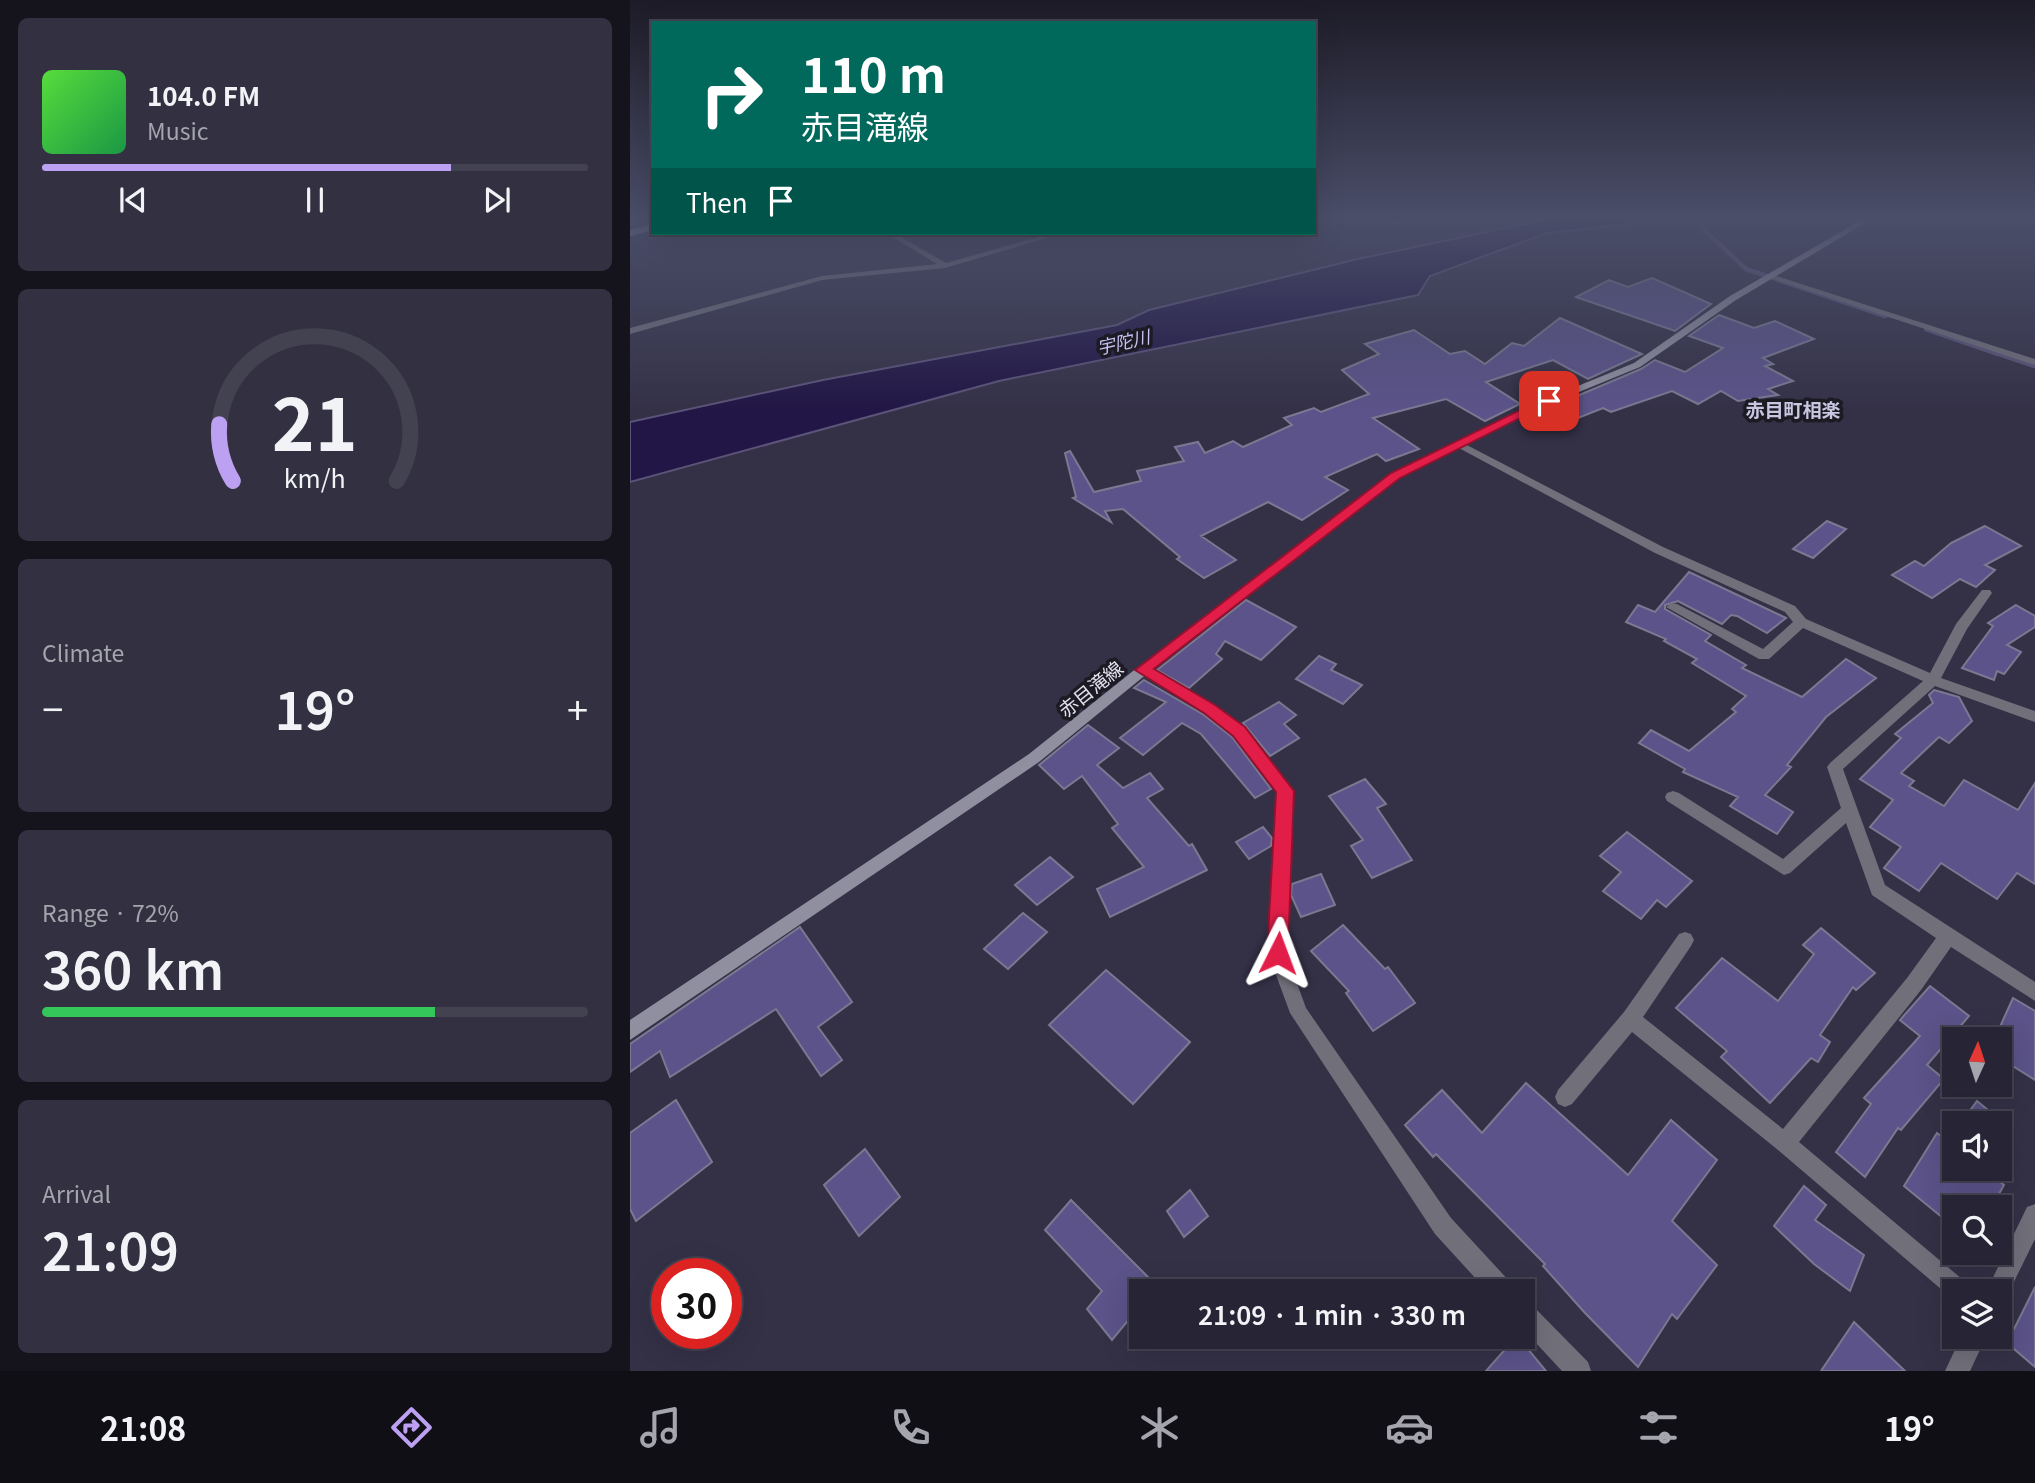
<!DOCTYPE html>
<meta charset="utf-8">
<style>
body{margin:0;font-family:Georgia,"Noto Sans JP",serif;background:#333141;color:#f1f3f6;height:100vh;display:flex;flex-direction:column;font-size:26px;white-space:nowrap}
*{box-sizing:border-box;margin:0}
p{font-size:23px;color:#a4a5ad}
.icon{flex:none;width:38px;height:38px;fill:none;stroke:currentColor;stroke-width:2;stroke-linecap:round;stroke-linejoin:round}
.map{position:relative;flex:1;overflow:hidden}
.details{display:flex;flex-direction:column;gap:18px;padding:18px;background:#15141d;width:630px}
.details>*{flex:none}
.banner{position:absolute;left:21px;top:21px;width:665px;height:214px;border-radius:0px;box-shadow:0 7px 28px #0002,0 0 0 2px #434250;background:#00695c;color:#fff;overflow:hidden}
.needle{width:46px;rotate:3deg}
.buttons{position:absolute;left:1312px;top:1027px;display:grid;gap:14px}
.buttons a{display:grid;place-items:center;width:70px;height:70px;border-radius:0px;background:#272535;box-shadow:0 7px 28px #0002,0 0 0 2px #434250;font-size:35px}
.speed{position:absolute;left:21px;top:1258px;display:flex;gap:14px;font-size:35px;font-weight:700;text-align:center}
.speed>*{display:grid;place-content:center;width:91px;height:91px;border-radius:50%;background:#272535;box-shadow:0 7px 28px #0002,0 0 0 2px #434250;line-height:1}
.speed .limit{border:10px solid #d22;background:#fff;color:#111}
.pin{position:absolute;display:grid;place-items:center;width:60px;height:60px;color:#fff;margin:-30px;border-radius:14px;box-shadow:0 4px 10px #0006}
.me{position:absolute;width:77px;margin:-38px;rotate:3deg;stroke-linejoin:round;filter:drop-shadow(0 0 5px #0008)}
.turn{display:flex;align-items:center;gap:24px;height:147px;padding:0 35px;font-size:32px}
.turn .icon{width:91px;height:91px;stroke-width:2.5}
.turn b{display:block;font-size:49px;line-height:60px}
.then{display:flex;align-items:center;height:66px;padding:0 35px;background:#0003;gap:14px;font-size:26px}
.big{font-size:52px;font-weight:600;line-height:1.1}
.details .tile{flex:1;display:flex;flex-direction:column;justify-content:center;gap:10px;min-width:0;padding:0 24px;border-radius:10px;background:#333141}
.details .dial{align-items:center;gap:0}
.dial svg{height:182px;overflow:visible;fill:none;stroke:#434250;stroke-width:7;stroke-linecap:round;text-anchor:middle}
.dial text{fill:#f1f3f6;stroke:none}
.song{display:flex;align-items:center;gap:21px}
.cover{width:84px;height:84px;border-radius:10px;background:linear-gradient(135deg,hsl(110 70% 55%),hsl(140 70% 35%))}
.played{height:7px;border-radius:4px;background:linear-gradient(90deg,#bca0f2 75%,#434250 75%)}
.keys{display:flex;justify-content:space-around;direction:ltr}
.heat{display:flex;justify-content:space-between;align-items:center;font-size:38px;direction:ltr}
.charge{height:10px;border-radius:5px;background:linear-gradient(90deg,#34c759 72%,#434250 0)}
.trip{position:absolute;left:499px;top:1279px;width:406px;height:70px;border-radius:0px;background:#272535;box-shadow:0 7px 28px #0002,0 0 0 2px #434250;font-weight:600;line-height:70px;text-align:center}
.menu{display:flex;height:112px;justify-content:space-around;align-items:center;background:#100f15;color:#a4a5ad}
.menu .icon{width:49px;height:49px}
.menu .on{color:#bca0f2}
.menu b{font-size:32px;color:#f1f3f6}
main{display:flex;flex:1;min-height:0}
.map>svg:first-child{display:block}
</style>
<main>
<section class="details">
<div class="tile">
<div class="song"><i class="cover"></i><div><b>104.0 FM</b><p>Music</p></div></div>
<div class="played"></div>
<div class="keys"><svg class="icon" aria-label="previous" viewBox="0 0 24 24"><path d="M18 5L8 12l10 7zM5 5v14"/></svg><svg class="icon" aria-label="pause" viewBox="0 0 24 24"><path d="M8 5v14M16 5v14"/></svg><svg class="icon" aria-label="next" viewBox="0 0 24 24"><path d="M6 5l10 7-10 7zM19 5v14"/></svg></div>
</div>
<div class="tile dial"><svg viewBox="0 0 100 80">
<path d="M14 69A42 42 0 1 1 86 69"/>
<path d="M14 69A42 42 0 0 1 8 44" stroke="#bca0f2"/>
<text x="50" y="56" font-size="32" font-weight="700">21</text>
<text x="50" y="72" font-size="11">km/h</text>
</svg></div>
<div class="tile"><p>Climate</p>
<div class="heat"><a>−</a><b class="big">19°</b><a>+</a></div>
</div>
<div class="tile"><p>Range · 72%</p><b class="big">360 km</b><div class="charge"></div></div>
<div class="tile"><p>Arrival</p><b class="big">21:09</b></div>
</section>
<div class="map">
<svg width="1405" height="1371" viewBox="0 0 1405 1371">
<rect width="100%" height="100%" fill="#343147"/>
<polygon fill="#211645" stroke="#5b5378" stroke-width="2" points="919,219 1045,219 917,233 800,276 788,295 369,381 0,482 0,422 193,380 487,325 519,310 728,259"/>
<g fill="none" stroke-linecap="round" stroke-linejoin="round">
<g stroke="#5b5378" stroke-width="4.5">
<polyline points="1072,219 1071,227 1116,269 1255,316"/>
<polyline points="1296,329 1368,354"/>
</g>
<polyline stroke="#5b5378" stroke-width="5" points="1363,352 1405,366"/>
</g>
<g fill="#5b5389" stroke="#7b7991" stroke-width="2">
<polygon points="1022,278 1081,304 1045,331 946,297 979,280 998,287"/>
<polygon points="1089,315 1124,328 1145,321 1184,339 1133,358 1143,364 1135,366 1163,381 1138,389 1148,395 1108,401 1091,391 1068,404 1042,391 981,412 973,408 933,424 909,412 1011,369 1025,360 1055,372 1093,348 1059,336"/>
<polygon points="930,318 1012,354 958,379 923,360 856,382 890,404 855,421 816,399 743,418 789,449 756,461 747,454 695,477 718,490 672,520 638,502 571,536 606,560 574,578 547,559 550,557 493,509 475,511 481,522 443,498 446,497 435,453 440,451 464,492 511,481 507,471 554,461 545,447 568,442 575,453 603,441 613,447 662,425 654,418 684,408 691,412 739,394 712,370 749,354 735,344 784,330 820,354 835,351 855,364 882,343 894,346"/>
<polygon points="1197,521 1216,529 1183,558 1163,549"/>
<polygon points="1355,526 1391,546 1355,565 1365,570 1346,587 1330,579 1302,598 1262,575 1285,561 1294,566 1321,543"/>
<polygon points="1059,572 1156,618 1137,633 1107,616 1101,615 1092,624 1048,601 1035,605 1035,609 1081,635 1075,641 1116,665 1112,668 1172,697 1216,659 1246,678 1196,717 1157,765 1161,767 1135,795 1163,812 1147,834 1100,806 1108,797 1053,772 1055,769 1009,743 1021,730 1059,751 1106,712 1102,709 1116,696 1062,663 1067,659 1034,641 1036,639 996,622 1008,605 1025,612"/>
<polygon points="616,600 666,627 631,660 595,641 586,654 592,659 559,688 527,670"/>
<polygon points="1386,605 1405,616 1405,627 1377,645 1391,652 1374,674 1367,671 1364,680 1332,668 1363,626 1358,623"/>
<polygon points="689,656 706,664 701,670 732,685 713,704 666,679"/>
<polygon points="514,680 574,715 602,737 641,789 625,798 571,734 552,723 513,755 490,738 536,702 504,688"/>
<polygon points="1304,690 1329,697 1342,721 1319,743 1309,737 1271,773 1284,781 1279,786 1314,806 1334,780 1388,810 1405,783 1405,884 1387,873 1367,899 1311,863 1289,891 1254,868 1271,847 1240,827 1263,800 1230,779 1271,738 1265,734 1303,703 1299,695"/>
<polygon points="649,702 666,715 654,724 669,738 640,756 613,723"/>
<polygon points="458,725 489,748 467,765 493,788 520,773 533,789 517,798 559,846 562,844 577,870 480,917 467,889 514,867 482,828 488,824 452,776 434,789 409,765"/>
<polygon points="735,779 756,804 747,808 782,860 742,878 721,846 733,840 699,796"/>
<polygon points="633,827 642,838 641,846 619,859 606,842"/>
<polygon points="997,832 1062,881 1036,907 1027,900 1011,919 973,891 991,872 970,856"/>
<polygon points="420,857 443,877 407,905 385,885"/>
<polygon points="691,874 705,905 671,917 661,895 662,884"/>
<polygon points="393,913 417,932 378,969 354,949"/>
<polygon points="713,925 755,969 758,967 785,1003 743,1031 716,993 719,991 681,951"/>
<polygon points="170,927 222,1002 188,1027 212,1060 191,1076 146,1009 40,1077 30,1051 0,1072 0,1044"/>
<polygon points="1191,928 1245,973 1226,990 1223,987 1190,1035 1200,1042 1188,1062 1181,1058 1140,1103 1091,1057 1097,1051 1046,1008 1092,958 1148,1001 1184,954 1173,945"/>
<polygon points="476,970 560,1042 503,1104 419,1025"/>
<polygon points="1300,986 1339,1016 1297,1065 1314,1079 1271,1130 1268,1128 1235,1177 1206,1152 1241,1104 1234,1098 1290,1036 1270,1020"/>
<polygon points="1383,998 1405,1011 1405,1080 1370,1058 1370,1040 1364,1040"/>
<polygon points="896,1083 998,1175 1041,1120 1087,1160 1042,1221 1087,1265 1047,1319 1042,1314 1008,1367 955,1313 913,1266 915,1264 806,1154 803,1157 775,1125 812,1090 852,1133"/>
<polygon points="46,1100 82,1162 6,1221 0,1209 0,1133"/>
<polygon points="1347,1101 1375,1124 1330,1124"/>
<polygon points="1307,1133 1325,1147 1325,1169 1354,1169 1374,1185 1361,1208 1325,1208 1325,1228 1274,1186"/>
<polygon points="235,1149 270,1197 229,1236 194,1185"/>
<polygon points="1174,1186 1196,1205 1185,1220 1234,1255 1220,1291 1184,1264 1144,1226"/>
<polygon points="560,1190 578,1216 554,1237 537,1211"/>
<polygon points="441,1200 533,1292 511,1292 511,1305 482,1340 457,1309 472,1291 415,1230"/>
<polygon points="1405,1287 1405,1367 1377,1343"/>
<polygon points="1224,1322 1275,1371 1191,1371"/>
<polygon points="886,1337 888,1337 916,1371 856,1371"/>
</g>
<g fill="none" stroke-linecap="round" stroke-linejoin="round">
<g fill="#706f7a" fill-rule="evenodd">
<polygon points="753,219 779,219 767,225"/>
<polygon points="256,233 264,233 316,263 423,233 434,233 315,268 192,280 0,334 0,328 192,276 307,264"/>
<polygon points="1140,274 1405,359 1405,365 1140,278"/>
<polygon points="831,442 1033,547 1165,606 1176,619 1300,673 1326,624 1352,590 1360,590 1362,593 1337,629 1311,678 1405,711 1405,722 1305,686 1213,769 1255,885 1405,982 1405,1001 1321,947 1291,990 1169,1142 1338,1284 1341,1292 1325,1292 1325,1301 1148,1150 1002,1032 942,1104 935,1107 928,1104 925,1097 928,1090 994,1012 1049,934 1055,932 1061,934 1064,940 1061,946 1013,1017 1153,1129 1277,978 1306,938 1242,895 1216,823 1160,873 1154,875 1037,801 1035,797 1037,793 1043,791 1049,793 1153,859 1211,808 1197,767 1200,763 1293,681 1173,628 1139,659 1129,659 1036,607 1042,603 1047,604 1133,649 1163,622 1155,612 1025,553 827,447 826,445"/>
<polygon points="513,665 585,705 614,727 661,787 663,791 656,953 676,1008 821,1218 882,1284 885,1292 858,1292 805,1234 660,1013 638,953 647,792 604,735 575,713 508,673 506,670"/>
<polygon points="1405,1204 1405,1239 1375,1300 1370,1302 1370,1292 1356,1292 1397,1207"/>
<polygon points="892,1300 900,1303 958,1362 961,1371 932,1371 892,1328"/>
<polygon points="1331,1337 1356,1337 1340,1371 1315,1371"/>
</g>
<polygon fill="#908fa0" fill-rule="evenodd" points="1233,219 1242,219 1106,300 1010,367 922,403 770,477 518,673 409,762 0,1040 0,1020 399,754 508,667 762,473 916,399 1004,363 1100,296"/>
<polygon fill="#b4b3cc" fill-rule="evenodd" points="23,224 23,230 0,236 0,230"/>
</g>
<linearGradient id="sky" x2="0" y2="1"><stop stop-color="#1d1b27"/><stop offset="0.53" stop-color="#4a4e69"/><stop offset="1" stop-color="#4a4e69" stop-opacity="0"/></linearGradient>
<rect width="1405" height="411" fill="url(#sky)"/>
<polygon fill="#e11d48" stroke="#92132f" stroke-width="2" points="915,398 924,401 770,478 524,669 585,705 615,727 664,791 658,953 655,960 648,963 640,960 637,953 646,792 603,736 574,713 505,670 761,473"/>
<g text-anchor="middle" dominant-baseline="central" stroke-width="7" stroke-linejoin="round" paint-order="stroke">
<g font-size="18" font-style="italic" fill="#c7c2f3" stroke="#1c1b24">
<text transform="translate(493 341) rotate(-13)">宇陀川</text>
</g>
<g font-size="19" font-weight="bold" fill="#c8c6e1" stroke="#1c1b24">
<text x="1163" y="408">赤目町相楽</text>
</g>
<g font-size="19" fill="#e2e1ef" stroke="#1c1b24">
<text transform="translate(460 688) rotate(-39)">赤目滝線</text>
</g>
</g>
</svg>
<div class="buttons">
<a><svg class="needle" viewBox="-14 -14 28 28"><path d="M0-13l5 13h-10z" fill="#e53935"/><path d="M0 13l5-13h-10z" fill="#a4a5ad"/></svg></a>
<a><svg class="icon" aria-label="sound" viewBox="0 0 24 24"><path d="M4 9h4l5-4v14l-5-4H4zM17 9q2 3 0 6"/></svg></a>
<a><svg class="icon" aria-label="search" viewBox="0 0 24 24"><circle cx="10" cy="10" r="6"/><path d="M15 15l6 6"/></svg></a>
<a><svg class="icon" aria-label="layers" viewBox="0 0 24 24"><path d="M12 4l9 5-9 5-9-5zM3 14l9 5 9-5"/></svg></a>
</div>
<div class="speed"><div class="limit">30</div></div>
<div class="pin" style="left:919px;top:401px;background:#d93025"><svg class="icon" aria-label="arrive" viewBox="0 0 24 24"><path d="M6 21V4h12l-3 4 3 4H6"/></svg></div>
<svg class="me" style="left:648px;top:953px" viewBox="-20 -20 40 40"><path d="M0-17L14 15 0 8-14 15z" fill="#e11d48" stroke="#fff" stroke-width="4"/></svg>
<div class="trip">21:09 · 1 min · 330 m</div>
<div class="banner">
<div class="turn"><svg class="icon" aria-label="right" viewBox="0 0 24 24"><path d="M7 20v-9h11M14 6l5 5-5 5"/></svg><div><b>110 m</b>赤目滝線</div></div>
<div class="then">Then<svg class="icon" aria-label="arrive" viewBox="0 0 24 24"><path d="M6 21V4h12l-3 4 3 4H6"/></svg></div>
</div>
</div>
</main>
<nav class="menu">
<b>21:08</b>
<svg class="icon on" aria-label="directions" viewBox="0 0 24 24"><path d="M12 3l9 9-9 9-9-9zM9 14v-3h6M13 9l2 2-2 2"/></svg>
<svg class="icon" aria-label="music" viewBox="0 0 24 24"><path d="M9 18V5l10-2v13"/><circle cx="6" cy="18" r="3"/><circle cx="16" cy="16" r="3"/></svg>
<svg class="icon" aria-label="phone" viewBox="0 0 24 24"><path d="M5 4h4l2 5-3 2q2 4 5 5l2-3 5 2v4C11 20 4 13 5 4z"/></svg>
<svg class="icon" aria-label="climate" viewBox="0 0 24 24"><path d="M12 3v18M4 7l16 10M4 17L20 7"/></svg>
<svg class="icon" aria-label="car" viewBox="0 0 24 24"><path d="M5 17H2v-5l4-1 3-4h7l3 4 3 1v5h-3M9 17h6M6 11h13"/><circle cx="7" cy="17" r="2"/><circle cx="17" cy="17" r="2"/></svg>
<svg class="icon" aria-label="filters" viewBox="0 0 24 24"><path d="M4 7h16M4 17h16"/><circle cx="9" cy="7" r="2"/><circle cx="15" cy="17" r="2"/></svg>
<b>19°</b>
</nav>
